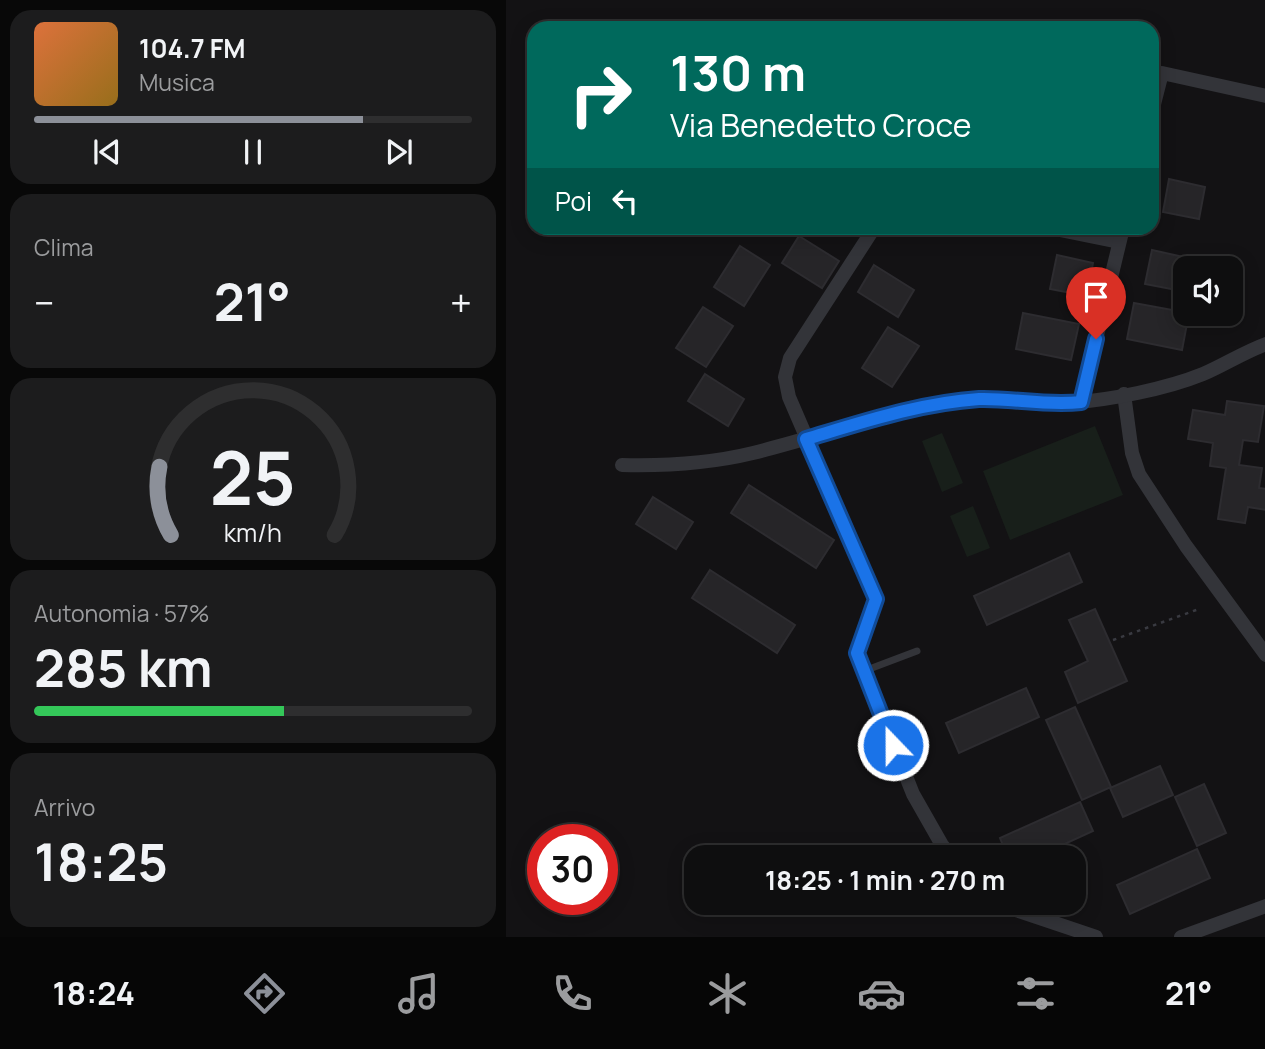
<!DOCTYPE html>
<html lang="it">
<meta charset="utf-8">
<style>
body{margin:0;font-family:Manrope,sans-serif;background:#1c1c1d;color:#f1f3f6;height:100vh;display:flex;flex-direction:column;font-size:26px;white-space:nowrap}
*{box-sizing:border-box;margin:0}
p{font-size:23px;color:#9b9c9e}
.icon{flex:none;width:38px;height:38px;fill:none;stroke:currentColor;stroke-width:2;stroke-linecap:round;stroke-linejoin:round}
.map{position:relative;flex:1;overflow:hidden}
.sheet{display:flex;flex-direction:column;gap:10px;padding:10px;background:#080808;width:506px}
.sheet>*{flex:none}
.guide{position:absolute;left:21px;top:21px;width:632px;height:214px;border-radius:21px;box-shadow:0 4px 18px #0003,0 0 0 2px #2e2e2f;background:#00695c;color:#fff;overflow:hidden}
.controls{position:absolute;left:667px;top:256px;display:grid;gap:14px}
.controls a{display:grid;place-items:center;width:70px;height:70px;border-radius:14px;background:#0e0e0f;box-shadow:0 4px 18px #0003,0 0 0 2px #2e2e2f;font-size:35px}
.speed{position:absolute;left:21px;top:824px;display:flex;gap:14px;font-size:35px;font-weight:700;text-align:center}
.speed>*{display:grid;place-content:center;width:91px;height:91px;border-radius:50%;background:#0e0e0f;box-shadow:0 4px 18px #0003,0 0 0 2px #2e2e2f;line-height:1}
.speed .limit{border:10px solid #d22;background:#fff;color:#111}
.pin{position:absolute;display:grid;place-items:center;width:60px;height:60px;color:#fff;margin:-72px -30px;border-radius:50% 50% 50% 0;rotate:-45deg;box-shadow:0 0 7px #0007}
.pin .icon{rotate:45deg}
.me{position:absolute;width:77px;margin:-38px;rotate:338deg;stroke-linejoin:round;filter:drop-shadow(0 0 5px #0008)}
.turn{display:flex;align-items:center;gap:24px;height:147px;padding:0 28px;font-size:32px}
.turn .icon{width:91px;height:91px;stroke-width:2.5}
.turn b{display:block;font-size:49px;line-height:60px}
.then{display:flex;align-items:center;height:66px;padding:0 28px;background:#0003;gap:14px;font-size:26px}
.big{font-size:52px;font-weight:700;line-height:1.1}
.sheet .tile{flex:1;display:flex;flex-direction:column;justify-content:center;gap:10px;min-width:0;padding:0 24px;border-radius:21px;background:#1c1c1d}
.sheet .dial{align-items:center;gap:0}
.dial svg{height:182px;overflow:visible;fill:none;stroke:#2e2e2f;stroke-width:7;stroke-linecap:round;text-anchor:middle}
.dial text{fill:#f1f3f6;stroke:none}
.song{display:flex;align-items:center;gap:21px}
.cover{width:84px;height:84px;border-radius:10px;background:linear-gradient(135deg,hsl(20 70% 55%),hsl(40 70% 35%))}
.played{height:7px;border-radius:4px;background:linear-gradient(90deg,#8c9099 75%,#2e2e2f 75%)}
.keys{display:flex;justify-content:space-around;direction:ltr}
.heat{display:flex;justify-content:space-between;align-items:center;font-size:38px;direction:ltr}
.charge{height:10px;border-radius:5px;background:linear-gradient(90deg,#34c759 57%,#2e2e2f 0)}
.trip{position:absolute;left:178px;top:845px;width:402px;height:70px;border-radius:21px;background:#0e0e0f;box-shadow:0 4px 18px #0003,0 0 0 2px #2e2e2f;font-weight:700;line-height:70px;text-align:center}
.menu{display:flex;height:112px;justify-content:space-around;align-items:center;background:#060606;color:#9b9c9e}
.menu .icon{width:49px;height:49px}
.menu .on{color:#8c9099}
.menu b{font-size:32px;color:#f1f3f6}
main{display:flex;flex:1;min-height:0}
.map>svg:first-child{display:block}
</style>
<main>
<section class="sheet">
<div class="tile">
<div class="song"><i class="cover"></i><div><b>104.7 FM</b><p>Musica</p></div></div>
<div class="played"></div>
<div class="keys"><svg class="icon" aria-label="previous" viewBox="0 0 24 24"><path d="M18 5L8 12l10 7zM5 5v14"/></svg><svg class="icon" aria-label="pause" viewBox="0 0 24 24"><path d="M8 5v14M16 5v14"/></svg><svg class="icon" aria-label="next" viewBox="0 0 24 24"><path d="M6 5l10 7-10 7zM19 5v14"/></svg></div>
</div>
<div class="tile"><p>Clima</p>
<div class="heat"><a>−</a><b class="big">21°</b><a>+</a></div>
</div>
<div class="tile dial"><svg viewBox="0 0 100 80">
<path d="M14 69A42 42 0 1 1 86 69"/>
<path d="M14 69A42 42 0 0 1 9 39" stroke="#8c9099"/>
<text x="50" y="56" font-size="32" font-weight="700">25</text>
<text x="50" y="72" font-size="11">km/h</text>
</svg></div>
<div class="tile"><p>Autonomia · 57%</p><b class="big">285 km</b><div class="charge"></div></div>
<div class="tile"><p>Arrivo</p><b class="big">18:25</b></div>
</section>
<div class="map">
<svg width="760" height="937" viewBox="0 0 760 937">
<rect width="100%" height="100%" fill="#131214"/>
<g fill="#181f1a">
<polygon points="589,426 617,495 504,540 477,471"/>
<polygon points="436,433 457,483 436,492 416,441"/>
<polygon points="467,506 484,548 461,557 444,516"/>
</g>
<g fill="#262528" stroke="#2d2c30" stroke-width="2">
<polygon points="663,179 699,187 693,219 657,212"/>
<polygon points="293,236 333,261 316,288 276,263"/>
<polygon points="234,246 264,265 238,306 208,287"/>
<polygon points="646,250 682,258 676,291 639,284"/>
<polygon points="551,255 587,263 581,296 544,289"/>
<polygon points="368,265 408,290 392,317 352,292"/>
<polygon points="628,303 683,313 676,350 621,339"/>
<polygon points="197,307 227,326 200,367 170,348"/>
<polygon points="517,313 573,324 565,360 510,349"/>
<polygon points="382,327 413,346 386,387 356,368"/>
<polygon points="199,374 238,399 222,426 182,401"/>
<polygon points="721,401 758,406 752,442 737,440 733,465 756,468 753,488 760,489 760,510 742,507 739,523 712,519 720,468 704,466 707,443 682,439 687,410 719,415"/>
<polygon points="243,485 328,540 310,568 225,513"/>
<polygon points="147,497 187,522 170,549 130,524"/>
<polygon points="563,553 576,582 481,625 468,596"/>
<polygon points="204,570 289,625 271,653 186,598"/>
<polygon points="589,609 621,681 572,703 559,672 582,661 563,620"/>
<polygon points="520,688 533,717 453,753 440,723"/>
<polygon points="569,707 605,787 576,800 540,720"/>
<polygon points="654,766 667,795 617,817 604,788"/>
<polygon points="698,784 720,833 691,846 669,797"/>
<polygon points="574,802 587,831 528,858 502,858 494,838"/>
<polygon points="691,849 704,878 624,914 611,885"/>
</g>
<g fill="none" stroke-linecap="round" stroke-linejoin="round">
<polyline stroke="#393a41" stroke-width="2.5" stroke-dasharray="3.5 5" stroke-linecap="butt" points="607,640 693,609"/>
<polyline stroke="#333439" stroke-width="7" points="358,671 411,651"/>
<g stroke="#333439" stroke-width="14">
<polyline points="646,112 656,73 760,96"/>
<polyline points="368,228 284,358 279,377 283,397 370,599 351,653 407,794 436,845 447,858"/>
<polyline points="544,228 613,242"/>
<polyline points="618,394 626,453 633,474 680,546 760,655"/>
<polyline points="575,402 617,228"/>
<path d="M 116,465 C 158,466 206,463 247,453 C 311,437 372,415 437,403 C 479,395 521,407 563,403 C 604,400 660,389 697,374 C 718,365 738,352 760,344"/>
<polyline points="498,903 510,910 590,937"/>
<polyline points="675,937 760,906"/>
</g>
</g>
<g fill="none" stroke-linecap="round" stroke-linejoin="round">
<defs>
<path id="route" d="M 387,745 L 351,653 L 370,599 L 300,439 C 357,422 414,403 473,399 C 507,398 540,406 575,402 L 590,339"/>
</defs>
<use href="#route" stroke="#114b97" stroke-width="18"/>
<use href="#route" stroke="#1a73e8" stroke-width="12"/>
</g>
</svg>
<div class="controls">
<a><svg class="icon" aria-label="sound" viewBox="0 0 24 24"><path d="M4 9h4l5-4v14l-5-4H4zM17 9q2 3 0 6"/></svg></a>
</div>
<div class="speed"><div class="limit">30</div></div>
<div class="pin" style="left:590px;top:339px;background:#d93025"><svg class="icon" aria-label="arrive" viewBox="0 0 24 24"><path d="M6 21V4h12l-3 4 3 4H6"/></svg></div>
<svg class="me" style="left:387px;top:745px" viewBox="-20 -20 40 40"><circle r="17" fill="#1a73e8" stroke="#fff" stroke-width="3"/><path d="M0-11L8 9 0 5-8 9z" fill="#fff"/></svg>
<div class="trip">18:25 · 1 min · 270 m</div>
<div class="guide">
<div class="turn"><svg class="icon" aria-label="right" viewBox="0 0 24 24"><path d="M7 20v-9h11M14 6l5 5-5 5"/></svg><div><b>130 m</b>Via Benedetto Croce</div></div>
<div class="then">Poi<svg class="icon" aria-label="left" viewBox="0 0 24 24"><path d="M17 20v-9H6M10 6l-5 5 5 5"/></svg></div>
</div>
</div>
</main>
<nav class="menu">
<b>18:24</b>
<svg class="icon on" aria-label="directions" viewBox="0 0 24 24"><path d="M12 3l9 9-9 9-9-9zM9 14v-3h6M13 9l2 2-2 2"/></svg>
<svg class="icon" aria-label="music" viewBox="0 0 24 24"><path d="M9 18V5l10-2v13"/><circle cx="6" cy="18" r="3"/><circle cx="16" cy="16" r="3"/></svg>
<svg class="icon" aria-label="phone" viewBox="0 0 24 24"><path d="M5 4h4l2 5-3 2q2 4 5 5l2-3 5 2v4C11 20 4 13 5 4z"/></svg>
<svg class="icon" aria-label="climate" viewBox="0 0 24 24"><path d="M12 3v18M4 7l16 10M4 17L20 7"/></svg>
<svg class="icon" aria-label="car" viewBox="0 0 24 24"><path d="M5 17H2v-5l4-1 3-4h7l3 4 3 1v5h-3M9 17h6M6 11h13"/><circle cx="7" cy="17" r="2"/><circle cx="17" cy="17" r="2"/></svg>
<svg class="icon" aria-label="filters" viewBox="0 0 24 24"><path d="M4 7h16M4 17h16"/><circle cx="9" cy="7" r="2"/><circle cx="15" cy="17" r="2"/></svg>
<b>21°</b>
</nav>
